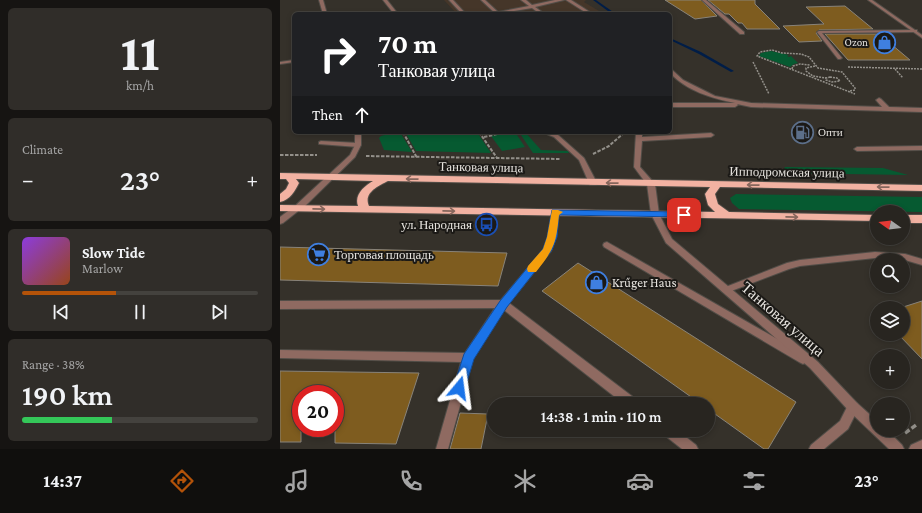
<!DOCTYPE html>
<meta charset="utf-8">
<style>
body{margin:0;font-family:"Crimson Pro",serif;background:#302d29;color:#f1f3f6;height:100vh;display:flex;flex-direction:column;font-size:15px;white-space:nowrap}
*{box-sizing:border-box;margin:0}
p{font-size:13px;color:#a5a5a5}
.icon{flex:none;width:22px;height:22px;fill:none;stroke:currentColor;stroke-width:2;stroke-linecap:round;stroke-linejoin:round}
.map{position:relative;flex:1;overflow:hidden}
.panel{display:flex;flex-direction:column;gap:8px;padding:8px;background:#161412;width:280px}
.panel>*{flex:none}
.top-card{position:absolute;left:12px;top:12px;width:380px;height:122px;border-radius:6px;box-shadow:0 2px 6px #0003,0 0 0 1px #44423e;background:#202124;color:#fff;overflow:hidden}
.needle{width:26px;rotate:284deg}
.controls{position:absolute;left:590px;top:205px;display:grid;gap:8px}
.controls a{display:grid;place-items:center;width:40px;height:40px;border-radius:50%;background:#282520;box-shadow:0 2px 6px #0003,0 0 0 1px #44423e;font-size:20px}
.speed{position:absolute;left:12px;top:385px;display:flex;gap:8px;font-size:20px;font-weight:700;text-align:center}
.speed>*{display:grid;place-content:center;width:52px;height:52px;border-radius:50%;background:#282520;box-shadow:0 2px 6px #0003,0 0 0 1px #44423e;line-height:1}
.speed .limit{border:6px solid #d22;background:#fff;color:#111}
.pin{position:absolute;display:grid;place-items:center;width:34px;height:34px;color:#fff;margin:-17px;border-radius:8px;box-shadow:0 2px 6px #0006}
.me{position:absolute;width:44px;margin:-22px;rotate:16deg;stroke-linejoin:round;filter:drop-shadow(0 0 3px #0008)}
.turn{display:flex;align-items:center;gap:14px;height:84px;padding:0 20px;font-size:18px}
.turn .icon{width:52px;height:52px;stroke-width:2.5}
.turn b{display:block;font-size:28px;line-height:34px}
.then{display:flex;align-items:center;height:38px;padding:0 20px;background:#0003;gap:8px;font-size:15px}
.big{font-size:30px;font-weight:600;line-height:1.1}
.panel .card{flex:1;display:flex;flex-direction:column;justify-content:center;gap:6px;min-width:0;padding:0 14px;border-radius:6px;background:#302d29}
.panel .dial{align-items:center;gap:0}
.dial b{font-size:52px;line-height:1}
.song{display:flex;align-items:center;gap:12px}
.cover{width:48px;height:48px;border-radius:6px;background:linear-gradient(135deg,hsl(270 70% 55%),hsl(20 70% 35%))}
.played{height:4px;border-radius:2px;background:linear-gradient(90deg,#b45309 40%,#44423e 40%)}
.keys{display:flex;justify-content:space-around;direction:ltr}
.heat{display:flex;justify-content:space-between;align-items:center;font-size:22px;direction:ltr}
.charge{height:6px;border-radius:3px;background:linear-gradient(90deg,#34c759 38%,#44423e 0)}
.trip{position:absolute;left:207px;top:397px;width:228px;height:40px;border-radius:20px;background:#282520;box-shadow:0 2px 6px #0003,0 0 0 1px #44423e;font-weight:600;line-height:40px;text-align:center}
.tabs{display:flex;height:64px;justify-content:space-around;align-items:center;background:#100f0d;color:#a5a5a5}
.tabs .icon{width:28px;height:28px}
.tabs .selected{color:#b45309}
.tabs b{font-size:18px;color:#f1f3f6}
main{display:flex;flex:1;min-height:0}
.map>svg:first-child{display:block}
</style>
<main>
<section class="panel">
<div class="card dial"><b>11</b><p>km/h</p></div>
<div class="card"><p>Climate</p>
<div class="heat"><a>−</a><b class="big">23°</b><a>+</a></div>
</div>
<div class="card">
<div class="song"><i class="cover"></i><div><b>Slow Tide</b><p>Marlow</p></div></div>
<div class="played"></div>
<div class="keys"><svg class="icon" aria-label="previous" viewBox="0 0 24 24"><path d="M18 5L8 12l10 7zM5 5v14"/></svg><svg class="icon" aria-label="pause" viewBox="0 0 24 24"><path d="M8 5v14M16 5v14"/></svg><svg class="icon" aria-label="next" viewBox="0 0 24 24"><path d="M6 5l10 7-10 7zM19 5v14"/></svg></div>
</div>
<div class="card"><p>Range · 38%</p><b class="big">190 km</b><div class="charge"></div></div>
</section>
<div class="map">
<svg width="642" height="449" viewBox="0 0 642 449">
<rect width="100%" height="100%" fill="#35312a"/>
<polygon fill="#453629" points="164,0 306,0 304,2 324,14 177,14"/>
<g fill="#065a31">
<polygon points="491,51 509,55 507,56 509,57 511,56 518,63 514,64 510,67 479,56 481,53"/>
<polygon points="115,132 120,132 132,152 104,150 99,138 101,136"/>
<polygon points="125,132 197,132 211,153 136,151"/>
<polygon points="231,132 235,132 245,147 222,151 211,136"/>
<polygon points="239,132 245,132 261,150 288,151 289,153 253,153"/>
<polygon points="505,167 603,168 628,175 502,173"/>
<polygon points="456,194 642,197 642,212 459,209 452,203 450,198"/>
</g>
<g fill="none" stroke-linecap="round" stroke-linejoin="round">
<g fill="#001d47" fill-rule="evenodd">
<polygon points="313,0 316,0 336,14 332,14"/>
<polygon points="390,38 421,52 454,71 451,72 419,54 390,40"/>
</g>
</g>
<g fill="#7e5c1f" stroke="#88837a">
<polygon points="385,0 421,0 437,16 415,19"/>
<polygon points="428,0 475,0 475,4 500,29 467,29 462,23 458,23 449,14 445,14"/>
<polygon points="565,6 593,29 539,30 536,33 542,41 519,42 503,26 544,24 526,7"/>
<polygon points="545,34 599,34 630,60 568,60"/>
<polygon points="0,247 227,253 218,286 0,280"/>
<polygon points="298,263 516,402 488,449 484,449 428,409 428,404 421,404 262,291"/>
<polygon points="642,301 642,359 618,334 623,334 623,308 620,308"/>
<polygon points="0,371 139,373 116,444 55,443 55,394 21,394 21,442 0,442"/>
<polygon points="180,413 208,414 201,449 170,449"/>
</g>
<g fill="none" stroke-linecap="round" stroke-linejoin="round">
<defs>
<g id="service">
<polygon points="103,0 107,0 118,14 114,14"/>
<polygon points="169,0 173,0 186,14 182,14"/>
<polygon points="201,0 205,0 218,12 249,6 241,0 246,0 252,5 275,0 284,0 255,7 265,14 260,14 252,8 216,14"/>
<polygon points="286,0 291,0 313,14 308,14"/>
<polygon points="635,30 637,30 637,32 542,33 562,58 560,59 558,59 537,32 539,31"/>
<polygon points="14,60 14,62 0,64 0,62"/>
<path d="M 390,68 L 403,80 L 435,96 L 471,103 L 602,107 L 596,100 L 599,98 L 601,99 L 609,107 L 642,108 L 642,112 L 471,107 L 457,104 L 458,105 L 455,107 L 390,107 L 390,103 L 455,103 C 431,98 407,91 390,73 Z"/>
<polygon points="262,132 271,132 278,135 304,158 317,183 316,185 310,185 309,183 299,160 274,137"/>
<polygon points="356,132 362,132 362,137 431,133 434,135 431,137 362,141 360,167 375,184 371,186 368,186 354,167"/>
<polygon points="41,141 78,143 81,145 78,147 39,144 39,142"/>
<polygon points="642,146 642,150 577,151 574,149 577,147"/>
<polygon points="15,206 18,206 22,208 3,223 0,224 0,217"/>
<polygon points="272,210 275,210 279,212 276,237 271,251 229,303 357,400 359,404 344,404 224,310 193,359 168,449 156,449 181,362 0,358 0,350 185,353 215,308 0,309 0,301 221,300 263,250 268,237"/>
<polygon points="327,242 527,356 528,359 527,362 523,364 519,362 324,247 323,245 324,243"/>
<polygon points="595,252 625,254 642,259 642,265 625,260 595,258 520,266 509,269 446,293 443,292 441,290 443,288 507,263 520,260"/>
<polygon points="573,402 577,403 579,407 568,429 544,449 529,449 531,445 560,421 569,403"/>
<polygon points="381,430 397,430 416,445 418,449 402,449 383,434"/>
<polygon points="642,440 642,449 629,449 631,445"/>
</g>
<g id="minor">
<polygon points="39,0 43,0 47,14 43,14"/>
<polygon points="422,0 426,0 464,32 464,34 460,34"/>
<polygon points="588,0 592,0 642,35 642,38"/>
<polygon points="75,132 81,132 81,145 75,157 21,210 15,210 14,208 15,206 70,155 75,145"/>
<polygon points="368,182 374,182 375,184 379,214 392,239 538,362 577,403 597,421 597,430 607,430 622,445 624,449 609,449 569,411 530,368 386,243 371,214 367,184"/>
</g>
<g id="trunk">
<path d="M 0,173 L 642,185 L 642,191 L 440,187 L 435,194 L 438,204 L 449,212 L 597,215 L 597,221 L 0,211 L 0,205 L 78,206 C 74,195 84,186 93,181 L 16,179 L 19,183 C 15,191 10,200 0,202 L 0,194 L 6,189 L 9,183 L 6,179 L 0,179 ZM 108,181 L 430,187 L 425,194 L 428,205 L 435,212 L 89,206 C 83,193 98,186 108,181 Z"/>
<rect x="623" y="215" width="19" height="8"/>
</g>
</defs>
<use href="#service" stroke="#514d47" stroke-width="2"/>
<use href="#minor" stroke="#514d47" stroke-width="2"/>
<use href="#trunk" stroke="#514d47" stroke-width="2"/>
<g stroke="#93908a" stroke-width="1.5" stroke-dasharray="2 1" stroke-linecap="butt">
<polyline points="473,62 489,94"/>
<polyline points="535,66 526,68 526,71 533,76 546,78"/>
<polyline points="568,67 642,69"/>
<polyline points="512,69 513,66 520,64 530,65"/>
<polyline points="615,69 623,78"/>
<polygon points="550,77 557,78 560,81 552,82 546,80 546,78"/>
<polyline points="570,91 575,90 575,88 562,72 538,68 529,57 521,54 502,53 492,50 480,52 477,56 575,94"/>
</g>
<g stroke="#93908a" stroke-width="2" stroke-dasharray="3.5 1.5" stroke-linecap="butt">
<polyline points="123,132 137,158"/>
<polyline points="199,132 217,158"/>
<polyline points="204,137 227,132"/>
<polyline points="313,154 329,146 345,132"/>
<polyline points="0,155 37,155"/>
<polyline points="86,156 281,159"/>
</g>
<polyline stroke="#93908a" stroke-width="3.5" stroke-dasharray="5.5 2.5" stroke-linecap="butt" points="625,433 636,425"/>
<use href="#service" fill="#8f6a61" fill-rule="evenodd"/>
<use href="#minor" fill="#8f6a61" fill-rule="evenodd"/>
<use href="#trunk" fill="#f2b2a2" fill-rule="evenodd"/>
</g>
<defs><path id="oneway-shaft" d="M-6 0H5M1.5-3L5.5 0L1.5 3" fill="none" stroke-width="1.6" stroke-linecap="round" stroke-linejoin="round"/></defs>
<g stroke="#86665c">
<use href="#oneway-shaft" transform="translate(132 179) rotate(-179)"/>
<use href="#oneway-shaft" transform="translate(332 183) rotate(-179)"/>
<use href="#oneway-shaft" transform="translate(473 185) rotate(-179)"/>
<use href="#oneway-shaft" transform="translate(603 187) rotate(-179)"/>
<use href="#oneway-shaft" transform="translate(39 209) rotate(1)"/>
<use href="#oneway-shaft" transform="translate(169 211) rotate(1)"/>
<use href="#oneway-shaft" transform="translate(512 217) rotate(1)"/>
</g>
<polygon fill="#1a73e8" stroke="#114b97" points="272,210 404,212 408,215 404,217 279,215 277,237 272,250 227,307 194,359 184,392 179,394 175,392 173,388 184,354 220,301 263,249 267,237"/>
<path fill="#f59e0b" d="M 272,210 L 278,210 L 283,212 L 279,215 C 276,244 274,249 256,272 L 248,272 L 247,269 L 248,266 L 263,249 L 267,237 Z"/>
<defs>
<symbol id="shop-ring" viewBox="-11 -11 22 22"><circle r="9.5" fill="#1b1916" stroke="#3f7fe0" stroke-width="1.5"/><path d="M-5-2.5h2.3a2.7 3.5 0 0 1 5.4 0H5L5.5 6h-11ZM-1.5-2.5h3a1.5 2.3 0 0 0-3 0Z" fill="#3f7fe0"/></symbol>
<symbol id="fuel-ring" viewBox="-11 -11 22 22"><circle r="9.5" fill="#1b1916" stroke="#5c6f8a" stroke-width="1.5"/><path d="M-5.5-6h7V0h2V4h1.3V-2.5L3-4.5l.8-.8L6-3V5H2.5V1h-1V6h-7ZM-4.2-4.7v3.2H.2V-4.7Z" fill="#5c6f8a"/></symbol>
<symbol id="bus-ring" viewBox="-11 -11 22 22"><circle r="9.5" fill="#1b1916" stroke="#1a4fb4" stroke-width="1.5"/><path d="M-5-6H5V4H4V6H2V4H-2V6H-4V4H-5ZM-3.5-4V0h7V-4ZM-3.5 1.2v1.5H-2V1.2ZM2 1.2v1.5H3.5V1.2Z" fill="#1a4fb4"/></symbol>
<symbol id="supermarket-ring" viewBox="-11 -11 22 22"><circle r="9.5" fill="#1b1916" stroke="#3f7fe0" stroke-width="1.5"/><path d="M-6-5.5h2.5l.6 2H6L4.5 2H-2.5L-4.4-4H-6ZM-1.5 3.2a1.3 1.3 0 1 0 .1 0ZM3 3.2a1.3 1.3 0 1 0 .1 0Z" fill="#3f7fe0"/></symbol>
</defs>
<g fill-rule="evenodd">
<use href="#shop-ring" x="592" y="30" width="25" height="25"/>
<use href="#fuel-ring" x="510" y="120" width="25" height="25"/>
<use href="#bus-ring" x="194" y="212" width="25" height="25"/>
<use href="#supermarket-ring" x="26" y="242" width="25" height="25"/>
<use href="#shop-ring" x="304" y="270" width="25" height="25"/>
</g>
<g text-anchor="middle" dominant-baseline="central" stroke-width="4" stroke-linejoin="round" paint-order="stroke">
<g font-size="11" fill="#e6e3de" stroke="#1b1916" text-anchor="end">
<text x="588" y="42">Ozon</text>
<text x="538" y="132" text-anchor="start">Опти</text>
</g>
<g font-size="13" fill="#e6e3de" stroke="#1b1916">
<text transform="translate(201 167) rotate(1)">Танковая улица</text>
<text transform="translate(507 172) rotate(1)">Ипподромская улица</text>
</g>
<g font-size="13" fill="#e6e3de" stroke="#1b1916" text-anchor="start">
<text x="192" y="224" text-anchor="end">ул. Народная</text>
<text x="54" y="254">Торговая площадь</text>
<text x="332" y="282">Krűger Haus</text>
</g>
<g font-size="16" fill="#e6e3de" stroke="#1b1916">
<text transform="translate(503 319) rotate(41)">Танковая улица</text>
</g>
</g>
</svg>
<div class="controls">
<a><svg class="needle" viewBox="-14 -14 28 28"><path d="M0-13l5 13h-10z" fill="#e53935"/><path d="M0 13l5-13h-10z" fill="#a5a5a5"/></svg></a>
<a><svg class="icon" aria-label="search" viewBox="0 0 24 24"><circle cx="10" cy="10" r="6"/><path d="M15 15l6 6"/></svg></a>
<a><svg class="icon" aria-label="layers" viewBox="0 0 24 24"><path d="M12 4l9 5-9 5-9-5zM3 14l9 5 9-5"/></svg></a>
<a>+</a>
<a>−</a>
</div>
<div class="speed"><div class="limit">20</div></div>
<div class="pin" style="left:404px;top:215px;background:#d93025"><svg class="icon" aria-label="arrive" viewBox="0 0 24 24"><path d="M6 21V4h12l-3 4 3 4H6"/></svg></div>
<svg class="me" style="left:179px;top:388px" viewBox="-20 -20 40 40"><path d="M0-17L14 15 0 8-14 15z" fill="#1a73e8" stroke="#fff" stroke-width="4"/></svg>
<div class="trip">14:38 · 1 min · 110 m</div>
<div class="top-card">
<div class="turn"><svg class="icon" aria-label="right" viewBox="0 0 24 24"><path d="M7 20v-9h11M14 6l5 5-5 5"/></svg><div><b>70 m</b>Танковая улица</div></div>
<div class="then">Then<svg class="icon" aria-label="ahead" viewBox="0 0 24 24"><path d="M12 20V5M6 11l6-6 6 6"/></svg></div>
</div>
</div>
</main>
<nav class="tabs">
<b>14:37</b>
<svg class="icon selected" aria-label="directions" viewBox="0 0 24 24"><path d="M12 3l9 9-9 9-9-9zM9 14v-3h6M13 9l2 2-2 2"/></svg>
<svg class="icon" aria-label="music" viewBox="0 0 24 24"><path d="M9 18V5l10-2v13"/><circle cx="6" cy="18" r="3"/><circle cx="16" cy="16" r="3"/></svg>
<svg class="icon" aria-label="phone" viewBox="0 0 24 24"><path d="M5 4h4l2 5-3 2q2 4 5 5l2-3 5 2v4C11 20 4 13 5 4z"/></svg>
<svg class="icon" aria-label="climate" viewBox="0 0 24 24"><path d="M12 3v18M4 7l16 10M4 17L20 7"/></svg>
<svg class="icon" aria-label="car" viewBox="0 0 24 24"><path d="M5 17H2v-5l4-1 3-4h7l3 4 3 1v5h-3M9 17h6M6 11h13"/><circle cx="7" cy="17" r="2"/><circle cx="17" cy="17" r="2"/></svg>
<svg class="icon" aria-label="filters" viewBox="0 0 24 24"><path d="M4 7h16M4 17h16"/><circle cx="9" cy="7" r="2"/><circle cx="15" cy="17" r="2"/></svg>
<b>23°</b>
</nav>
